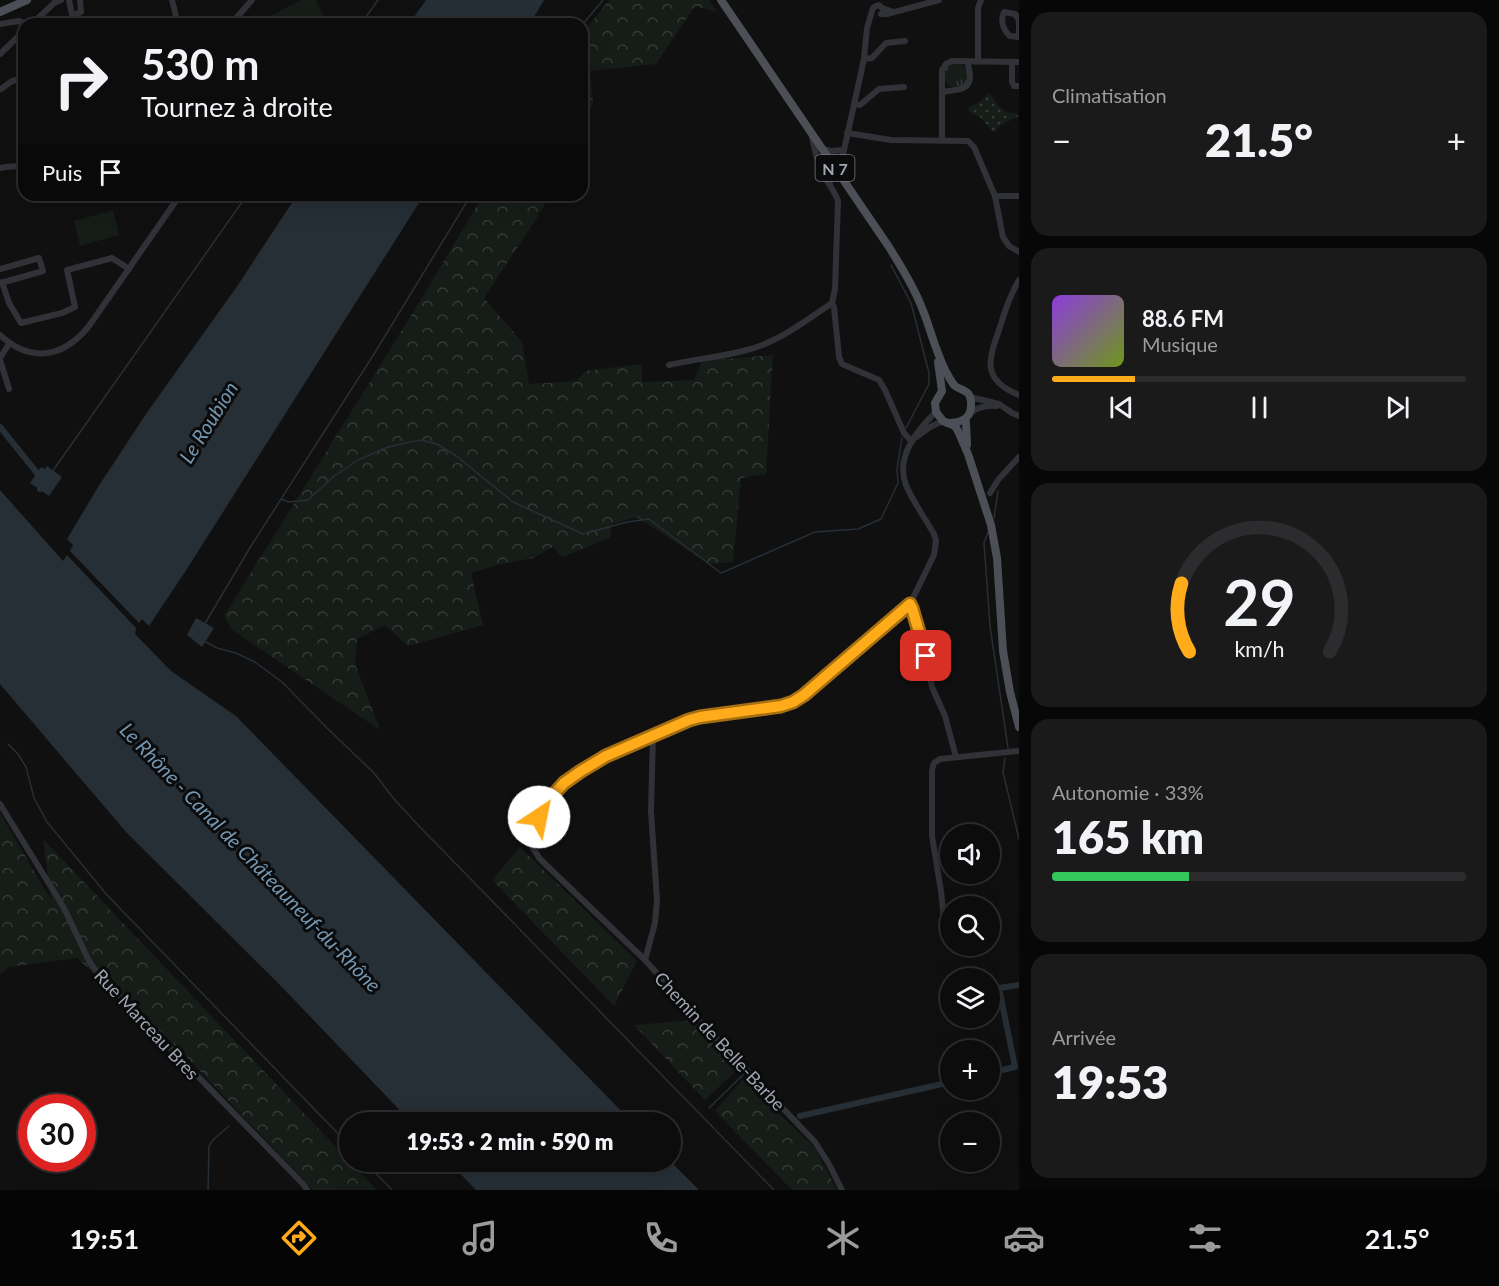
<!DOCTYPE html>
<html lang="fr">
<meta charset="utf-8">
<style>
body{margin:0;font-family:Lato,sans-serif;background:#1a1a1b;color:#f1f3f6;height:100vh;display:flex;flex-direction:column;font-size:22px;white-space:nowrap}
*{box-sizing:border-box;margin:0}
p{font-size:20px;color:#9a9b9d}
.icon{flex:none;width:33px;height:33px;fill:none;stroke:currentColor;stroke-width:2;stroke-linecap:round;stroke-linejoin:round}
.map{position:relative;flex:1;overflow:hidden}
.sheet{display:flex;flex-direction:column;gap:12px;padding:12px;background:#070707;width:480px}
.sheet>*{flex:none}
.guide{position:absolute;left:18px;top:18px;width:570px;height:183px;border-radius:18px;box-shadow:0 6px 24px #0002,0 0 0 2px #2c2c2e;background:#0c0c0d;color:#f1f3f6;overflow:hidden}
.buttons{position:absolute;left:940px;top:824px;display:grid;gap:12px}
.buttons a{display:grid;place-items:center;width:60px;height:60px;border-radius:50%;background:#0c0c0d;box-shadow:0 6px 24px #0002,0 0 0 2px #2c2c2e;font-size:30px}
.speed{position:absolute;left:18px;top:1094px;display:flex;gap:12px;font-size:30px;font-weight:700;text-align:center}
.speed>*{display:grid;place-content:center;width:78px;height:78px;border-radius:50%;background:#0c0c0d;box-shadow:0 6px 24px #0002,0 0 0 2px #2c2c2e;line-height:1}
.speed .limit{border:9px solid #d22;background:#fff;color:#111}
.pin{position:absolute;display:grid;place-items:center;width:51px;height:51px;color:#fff;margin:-26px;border-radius:12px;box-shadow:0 3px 9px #0006}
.me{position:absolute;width:66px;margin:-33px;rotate:34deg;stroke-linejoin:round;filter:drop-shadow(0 0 4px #0008)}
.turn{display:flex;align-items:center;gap:21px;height:126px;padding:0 24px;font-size:27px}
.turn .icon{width:78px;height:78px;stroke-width:2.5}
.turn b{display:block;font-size:42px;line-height:51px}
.then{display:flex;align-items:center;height:57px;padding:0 24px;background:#0003;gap:12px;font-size:22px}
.big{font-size:45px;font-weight:800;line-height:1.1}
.sheet .tile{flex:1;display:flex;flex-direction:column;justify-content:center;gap:9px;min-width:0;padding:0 21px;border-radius:18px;background:#1a1a1b}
.sheet .dial{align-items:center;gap:0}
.dial svg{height:156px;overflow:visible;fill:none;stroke:#2c2c2e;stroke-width:7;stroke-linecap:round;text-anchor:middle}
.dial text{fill:#f1f3f6;stroke:none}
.song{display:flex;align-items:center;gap:18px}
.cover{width:72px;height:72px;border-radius:9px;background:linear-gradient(135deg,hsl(270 70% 55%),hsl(80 70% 35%))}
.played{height:6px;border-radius:3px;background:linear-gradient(90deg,#ffab1a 20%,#2c2c2e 20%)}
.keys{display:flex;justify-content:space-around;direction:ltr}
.heat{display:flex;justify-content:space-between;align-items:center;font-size:33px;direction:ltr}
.charge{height:9px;border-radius:4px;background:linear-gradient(90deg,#34c759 33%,#2c2c2e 0)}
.trip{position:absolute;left:339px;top:1112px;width:342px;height:60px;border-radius:30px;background:#0c0c0d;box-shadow:0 6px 24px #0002,0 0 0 2px #2c2c2e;font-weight:800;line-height:60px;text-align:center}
.menu{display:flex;height:96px;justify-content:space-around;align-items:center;background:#050505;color:#9a9b9d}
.menu .icon{width:42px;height:42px}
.menu .current{color:#ffab1a}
.menu b{font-size:27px;color:#f1f3f6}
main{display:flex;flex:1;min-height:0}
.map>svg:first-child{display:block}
</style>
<main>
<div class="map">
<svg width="1019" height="1190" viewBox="0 0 1019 1190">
<defs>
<pattern id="grass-tufts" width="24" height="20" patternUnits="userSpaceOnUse" patternTransform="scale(1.5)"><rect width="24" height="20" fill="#161c17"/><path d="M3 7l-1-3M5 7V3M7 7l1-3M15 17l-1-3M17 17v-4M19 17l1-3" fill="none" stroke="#353a36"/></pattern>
<pattern id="forest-crowns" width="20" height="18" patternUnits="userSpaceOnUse" patternTransform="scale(1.5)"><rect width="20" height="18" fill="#161c17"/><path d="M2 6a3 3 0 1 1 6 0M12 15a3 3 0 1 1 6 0" fill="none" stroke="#353a36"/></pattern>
<pattern id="park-dots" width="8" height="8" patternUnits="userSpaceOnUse" patternTransform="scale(1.5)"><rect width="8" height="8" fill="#161c17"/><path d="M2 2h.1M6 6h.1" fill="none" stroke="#353a36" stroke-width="1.8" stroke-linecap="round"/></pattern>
</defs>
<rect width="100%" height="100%" fill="#101011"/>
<circle fill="url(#grass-tufts)" cx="956" cy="76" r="12"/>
<g fill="url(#forest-crowns)">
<polygon points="609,0 709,0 717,12 695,6 656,64 590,71 593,103 582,126 582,34"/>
<polygon points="483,195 549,195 542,210 484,298 522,342 529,384 576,381 585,371 642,364 642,382 694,380 702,361 773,355 766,474 741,478 733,562 709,564 637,517 612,524 610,538 562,557 553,547 533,558 501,564 471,573 483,625 408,646 385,625 357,639 355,664 380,730 232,630 224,616 422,298"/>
<polygon points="0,813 51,900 43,839 377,1190 313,1190 183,1053 77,958 9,967 0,975"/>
<polygon points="520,847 637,961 614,1006 492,880"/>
<polygon points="695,1020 740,1067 705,1100 634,1025"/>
<polygon points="743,1079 814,1147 837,1190 792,1190 715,1111"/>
</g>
<path fill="url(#park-dots)" d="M 989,93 C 1000,105 999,113 1018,113 L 1019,116 L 1001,125 L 994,133 L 980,117 L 970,113 L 968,108 L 980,101 Z"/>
<g fill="#161c17">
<polygon points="301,0 316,0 328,24 269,24 266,18"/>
<polygon points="113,210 119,235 80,246 74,221"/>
</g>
<g fill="#262f36">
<polygon points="426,0 544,0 530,24 409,24"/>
<polygon points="297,195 424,195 185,572 149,626 142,619 139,623 70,551 73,545 67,539 98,487 148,411 238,285"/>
<polygon points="47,466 62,477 49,496 30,483 41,467 45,469"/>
<polygon points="0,490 63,561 67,555 136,628 135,634 171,671 236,716 632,1122 411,1122 280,985 126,832 0,684"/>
<polygon points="196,618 214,628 202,647 187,635"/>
<polygon points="448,1161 670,1161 699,1190 476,1190"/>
</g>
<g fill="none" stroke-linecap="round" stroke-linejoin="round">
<g stroke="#262f36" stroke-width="1.5">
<polyline points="361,24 378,0"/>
<polyline points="582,25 603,0"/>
<polyline points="891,265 911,303 929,373 929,384 906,428"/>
<polyline points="52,472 247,195"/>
<polyline points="281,499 289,502 308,500 333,477 358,460 388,447 420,440 437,444 455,455 513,502 583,534 627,522 649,519 721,573 815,532 858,529 881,519 898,483 897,469 902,438"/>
<polyline points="994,518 998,491"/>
<polyline points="988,532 984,543 990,626 1008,748"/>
<polyline points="204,625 251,546 374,354 471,195"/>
<polyline points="206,642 217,648 236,653 255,662 282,682 328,729 374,773 394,799 419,826 774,1190"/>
<polyline points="8,744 18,754 26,767 34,798 47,822 107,895 350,1146"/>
<polyline points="1005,758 1003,772 1019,839"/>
<polyline points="709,1108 746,1072"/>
<polyline points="364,1161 392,1190"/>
<polyline points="208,1190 209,1146 214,1139 229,1126"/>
</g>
<g stroke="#262f36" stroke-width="6">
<polyline points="0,427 37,473 46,481 40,489"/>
<polyline points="990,1073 1015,1067 999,988 1019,985"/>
<polyline points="800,1116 951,1082"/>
</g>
<g stroke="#313237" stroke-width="6">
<polyline points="69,0 74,24"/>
<polyline points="172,0 178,24"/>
<polyline points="881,14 887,14 939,0"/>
<polyline points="72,16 81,12 80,0"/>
<polyline points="0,24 19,21 25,24"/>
<polyline points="32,24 54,3 61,0"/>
<polyline points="231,24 252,0"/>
<path d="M 1019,37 L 1010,36 C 1003,30 1000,20 1004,12 L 1015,14 L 1019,20 L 1019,37"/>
<polyline points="0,54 24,31"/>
<polyline points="864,59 872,58 886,43 905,41"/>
<path d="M 967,61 C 975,88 967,89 942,92 L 942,70 L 946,64 L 952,61 L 1019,62"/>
<polyline points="978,61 978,8 981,0"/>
<polyline points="1012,62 1012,82 1014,86 1019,86"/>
<polyline points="1,89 12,81 24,78"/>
<polyline points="942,92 942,140"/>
<polyline points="854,104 860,105 879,89 904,87"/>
<polyline points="847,133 891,140 968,141 974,147 995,196 1003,237 1009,246 1019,252"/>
<path d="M 812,137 C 815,151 818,166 826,179 C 830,187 835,192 838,201 L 835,289 L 832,303 L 834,307 L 839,357 L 842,364 L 879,380 L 885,390 L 904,433 L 912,442"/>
<polyline points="823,149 831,151 843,150"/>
<path d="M 0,168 C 8,166 16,167 24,165"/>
<polyline points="830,184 829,180 831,176 839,173 864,59 867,28 873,8 876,6 879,5 882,8 894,12"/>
<polyline points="995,196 1019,196"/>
<polyline points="0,269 39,258 43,271 1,283"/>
<path d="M 1019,280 C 1010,295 1005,310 1000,327 C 989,359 980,379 1019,395"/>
<polyline points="2,282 9,303 21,323 62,313 75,307 67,270 112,258 129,269"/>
<path d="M 0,335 C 31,364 64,357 89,326 L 180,195"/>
<polyline points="0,358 9,344"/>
<polyline points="0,360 9,389"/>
<path d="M 669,365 C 695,359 722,357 747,350 C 779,342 805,321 832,303"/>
<polyline points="970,397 999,404 1012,413 1019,416"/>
<path d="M 970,413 C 978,407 987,405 997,406"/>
<polyline points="915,438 930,427 943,421"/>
<polyline points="990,493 998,480 1019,457"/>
<polyline points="910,604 912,608 926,656 932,687 945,716 956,757"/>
<polyline points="653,735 651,812 657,900 655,923 645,960 698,1019 815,1142 829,1164 842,1190"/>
<polyline points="0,804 64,908 89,961 98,974 304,1185 307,1190"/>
<polyline points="944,920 941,891 932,836 932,770 934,763 940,759 1019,751"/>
<path d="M 645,960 L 540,859 L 529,842 L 528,836 L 554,794 L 564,783 L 606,756 L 689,720 L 700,717 L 781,706 L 793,702 L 804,695 L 910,604 L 934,555 L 936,541 L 934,534 C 925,518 913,502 906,485 C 895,457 917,430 936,412"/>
</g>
<g stroke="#4c4f56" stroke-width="8">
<path d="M 721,0 L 889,247 C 902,268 915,289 924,313 C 931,332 936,351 945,370 C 948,375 951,382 955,386 C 964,392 972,390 971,406 C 971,419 959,423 948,423"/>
<polyline points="0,12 27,0"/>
<polyline points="938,362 942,391 935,403 936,412 943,421 955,426 958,431 968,454 991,525 997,558 1003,651 1010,692 1019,727"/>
<polyline points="964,420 966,422 967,445"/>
</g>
</g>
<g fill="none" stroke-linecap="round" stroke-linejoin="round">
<defs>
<polyline id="route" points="539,817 554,794 564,783 581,771 606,756 689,720 700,717 781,706 793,702 804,695 910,604 912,608 926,656"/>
</defs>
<use href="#route" stroke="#a66f11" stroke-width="15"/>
<use href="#route" stroke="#ffab1a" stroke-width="10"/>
</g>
<g text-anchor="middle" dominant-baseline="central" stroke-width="6" stroke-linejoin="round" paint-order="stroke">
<rect fill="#0b0b0c" stroke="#737881" stroke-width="1.5" x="815.5" y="155" width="39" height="26" rx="4.5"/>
<g font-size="16" font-weight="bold" fill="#a0a6b3">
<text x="835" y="168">N 7</text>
</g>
<g font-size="18" fill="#a0a6b3" stroke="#0b0b0c">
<text transform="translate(147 1024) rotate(47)">Rue Marceau Bres</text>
<text transform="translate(720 1041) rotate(47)">Chemin de Belle-Barbe</text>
</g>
<g font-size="20" font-style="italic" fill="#7397b2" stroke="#0b0b0c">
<text transform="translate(208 422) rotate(-58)">Le Roubion</text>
<text transform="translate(251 857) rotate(46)">Le Rhône - Canal de Châteauneuf-du-Rhône</text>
</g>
</g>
</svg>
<div class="buttons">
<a><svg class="icon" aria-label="sound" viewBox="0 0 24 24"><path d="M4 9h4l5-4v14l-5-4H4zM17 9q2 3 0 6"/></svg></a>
<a><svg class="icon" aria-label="search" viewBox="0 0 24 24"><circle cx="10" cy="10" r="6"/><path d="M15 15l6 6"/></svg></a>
<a><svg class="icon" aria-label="layers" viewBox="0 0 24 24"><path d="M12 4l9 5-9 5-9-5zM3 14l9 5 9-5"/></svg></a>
<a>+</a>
<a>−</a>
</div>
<div class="speed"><div class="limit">30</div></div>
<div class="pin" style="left:926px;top:656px;background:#d93025"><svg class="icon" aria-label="arrive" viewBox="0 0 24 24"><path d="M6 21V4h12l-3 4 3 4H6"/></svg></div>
<svg class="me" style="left:539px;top:817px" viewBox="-20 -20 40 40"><circle r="19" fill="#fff"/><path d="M0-13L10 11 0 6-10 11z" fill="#ffab1a"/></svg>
<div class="trip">19:53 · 2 min · 590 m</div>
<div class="guide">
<div class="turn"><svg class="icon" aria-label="right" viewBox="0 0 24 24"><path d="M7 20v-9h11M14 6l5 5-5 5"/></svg><div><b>530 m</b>Tournez à droite</div></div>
<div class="then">Puis<svg class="icon" aria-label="arrive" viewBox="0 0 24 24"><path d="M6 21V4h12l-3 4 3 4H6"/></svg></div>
</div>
</div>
<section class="sheet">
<div class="tile"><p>Climatisation</p>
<div class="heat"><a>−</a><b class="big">21.5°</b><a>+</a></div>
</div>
<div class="tile">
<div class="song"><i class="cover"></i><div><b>88.6 FM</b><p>Musique</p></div></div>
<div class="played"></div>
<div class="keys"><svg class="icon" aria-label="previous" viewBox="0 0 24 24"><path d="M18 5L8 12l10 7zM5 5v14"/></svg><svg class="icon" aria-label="pause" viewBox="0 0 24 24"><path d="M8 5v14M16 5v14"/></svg><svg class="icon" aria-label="next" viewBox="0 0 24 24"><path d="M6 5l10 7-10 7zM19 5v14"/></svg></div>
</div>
<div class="tile dial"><svg viewBox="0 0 100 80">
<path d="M14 69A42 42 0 1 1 86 69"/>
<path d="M14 69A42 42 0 0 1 10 34" stroke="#ffab1a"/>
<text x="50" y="56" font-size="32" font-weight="700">29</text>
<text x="50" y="72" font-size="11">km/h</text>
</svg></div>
<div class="tile"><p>Autonomie · 33%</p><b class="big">165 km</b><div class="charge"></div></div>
<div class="tile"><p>Arrivée</p><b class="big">19:53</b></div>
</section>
</main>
<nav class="menu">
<b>19:51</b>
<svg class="icon current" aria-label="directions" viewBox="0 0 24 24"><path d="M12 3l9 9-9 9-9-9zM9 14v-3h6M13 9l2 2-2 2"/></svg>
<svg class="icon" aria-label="music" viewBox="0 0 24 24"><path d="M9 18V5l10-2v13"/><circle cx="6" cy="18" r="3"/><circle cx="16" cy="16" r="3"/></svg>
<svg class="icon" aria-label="phone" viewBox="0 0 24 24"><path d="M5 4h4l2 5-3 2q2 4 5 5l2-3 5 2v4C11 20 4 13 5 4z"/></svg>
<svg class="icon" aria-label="climate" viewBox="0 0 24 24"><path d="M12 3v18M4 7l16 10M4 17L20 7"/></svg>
<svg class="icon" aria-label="car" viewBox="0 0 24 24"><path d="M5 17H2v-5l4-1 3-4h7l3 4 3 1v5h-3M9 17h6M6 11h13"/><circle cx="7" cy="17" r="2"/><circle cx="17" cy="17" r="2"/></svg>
<svg class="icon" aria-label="filters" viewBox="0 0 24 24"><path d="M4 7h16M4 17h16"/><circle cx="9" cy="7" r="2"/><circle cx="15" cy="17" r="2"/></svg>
<b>21.5°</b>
</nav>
